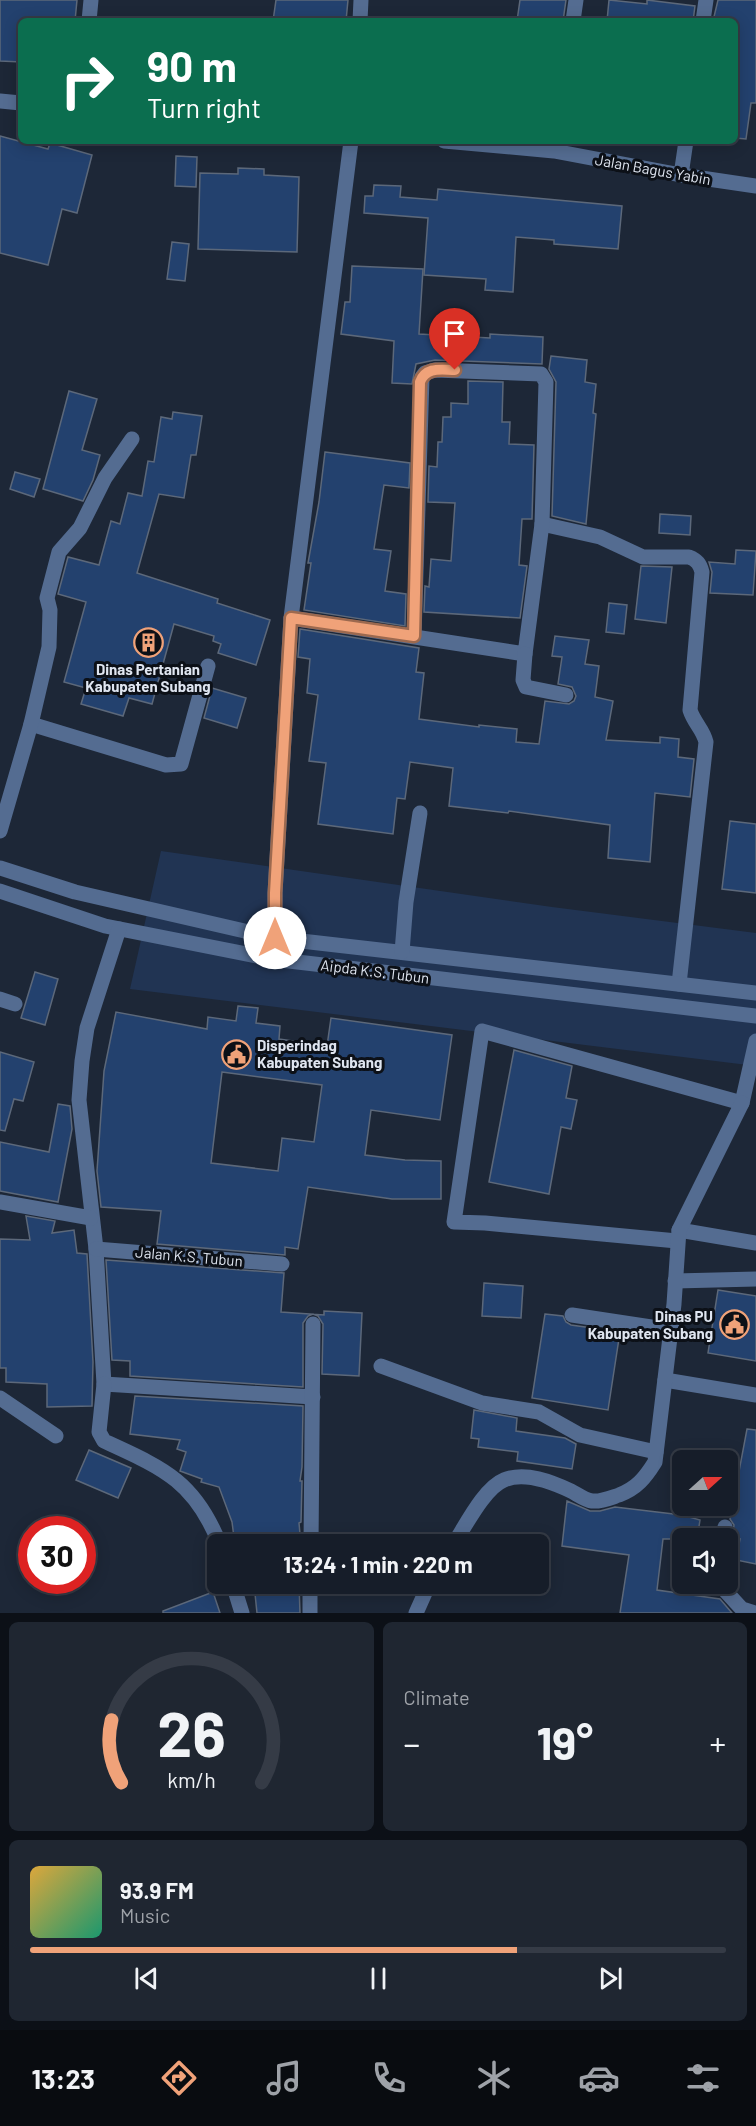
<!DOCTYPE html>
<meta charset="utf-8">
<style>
body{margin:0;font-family:Barlow,sans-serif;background:#1f2631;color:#f1f3f6;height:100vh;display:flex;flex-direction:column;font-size:22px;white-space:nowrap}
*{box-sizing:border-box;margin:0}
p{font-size:20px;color:#9ea2a8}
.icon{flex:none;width:33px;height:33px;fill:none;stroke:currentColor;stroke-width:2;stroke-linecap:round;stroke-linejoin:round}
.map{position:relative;height:1613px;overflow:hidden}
.details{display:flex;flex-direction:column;gap:9px;padding:9px;background:#0c1017;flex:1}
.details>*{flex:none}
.top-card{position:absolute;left:18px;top:18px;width:720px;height:126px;border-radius:9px;box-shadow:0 3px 15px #0003,0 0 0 2px #353b46;background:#0b6e4f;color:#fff;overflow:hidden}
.needle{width:39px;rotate:69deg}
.fabs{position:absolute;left:672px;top:1450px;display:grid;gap:12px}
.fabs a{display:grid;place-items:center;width:66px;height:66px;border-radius:9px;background:#161d29;box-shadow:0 3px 15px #0003,0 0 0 2px #353b46;font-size:30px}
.speed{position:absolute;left:18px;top:1516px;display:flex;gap:12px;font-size:30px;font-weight:700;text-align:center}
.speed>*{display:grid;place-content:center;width:78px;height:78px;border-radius:50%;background:#161d29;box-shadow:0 3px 15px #0003,0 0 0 2px #353b46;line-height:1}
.speed .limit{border:9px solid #d22;background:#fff;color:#111}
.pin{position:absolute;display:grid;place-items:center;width:51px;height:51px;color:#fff;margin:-62px -26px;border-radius:50% 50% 50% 0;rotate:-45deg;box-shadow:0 0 6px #0007}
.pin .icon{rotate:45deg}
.me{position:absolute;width:66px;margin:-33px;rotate:0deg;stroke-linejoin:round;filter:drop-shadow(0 0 4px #0008)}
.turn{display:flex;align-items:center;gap:21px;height:126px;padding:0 30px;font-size:27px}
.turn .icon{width:78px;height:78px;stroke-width:2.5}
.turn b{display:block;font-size:42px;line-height:51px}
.big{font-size:45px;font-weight:700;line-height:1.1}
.details .tile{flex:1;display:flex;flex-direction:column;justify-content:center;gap:9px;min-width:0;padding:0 21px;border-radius:9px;background:#1f2631}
.details .dial{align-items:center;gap:0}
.dial svg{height:156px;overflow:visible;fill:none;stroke:#353b46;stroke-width:7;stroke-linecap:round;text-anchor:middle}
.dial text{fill:#f1f3f6;stroke:none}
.song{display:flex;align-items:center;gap:18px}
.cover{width:72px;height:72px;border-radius:9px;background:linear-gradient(135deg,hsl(40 70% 55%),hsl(160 70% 35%))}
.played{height:6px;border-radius:3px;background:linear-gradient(90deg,#f0a279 70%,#353b46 70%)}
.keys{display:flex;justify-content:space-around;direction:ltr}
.heat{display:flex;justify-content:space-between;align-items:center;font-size:33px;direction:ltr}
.details .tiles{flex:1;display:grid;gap:9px;grid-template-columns:1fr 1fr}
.tile:last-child{grid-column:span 2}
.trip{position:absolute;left:207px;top:1534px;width:342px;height:60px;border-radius:9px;background:#161d29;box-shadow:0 3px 15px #0003,0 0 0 2px #353b46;font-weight:700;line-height:60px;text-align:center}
.menu{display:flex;height:96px;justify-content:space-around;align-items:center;background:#090c10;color:#9ea2a8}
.menu .icon{width:42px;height:42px}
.menu .current{color:#f0a279}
.menu b{font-size:27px;color:#f1f3f6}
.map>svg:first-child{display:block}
</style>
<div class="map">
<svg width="756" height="1613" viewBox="0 0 756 1613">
<rect width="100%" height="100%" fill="#1d2737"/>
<polygon fill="#213453" points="161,851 552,907 756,933 756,1066 130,989"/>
<g fill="#23416e" stroke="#5c687a" stroke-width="1.5" fill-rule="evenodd">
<polygon points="0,0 77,0 75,21 21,20 21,62 0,61"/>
<polygon points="276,0 348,0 346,21 273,21"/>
<polygon points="520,0 566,0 563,21 517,21"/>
<polygon points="609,0 647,4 647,0 695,6 693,21 607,21"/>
<polygon points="718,0 756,0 756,103 751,103 746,139 735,138 735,21 713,21"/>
<polygon points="0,136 48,149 50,143 92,155 77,213 62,209 48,265 0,253"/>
<polygon points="176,156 197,157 196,187 175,186"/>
<polygon points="238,168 264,169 264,175 299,177 297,252 198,249 200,173 238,174"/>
<polygon points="374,185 401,186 400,197 437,200 438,189 622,206 618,249 554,244 554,240 516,237 513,292 485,290 486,279 424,275 428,218 364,213 365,196 373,196"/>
<polygon points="172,242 189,244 185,281 167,279"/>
<polygon points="352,266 423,269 419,334 490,338 490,334 543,337 542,364 435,360 416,364 412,384 392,383 394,341 341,334 345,302 350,302"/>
<polygon points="551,356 587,360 585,382 596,384 593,413 596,414 586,524 552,516 556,382 549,369"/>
<polygon points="468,381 503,382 502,422 510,422 509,444 534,445 532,519 522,519 519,565 527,566 520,618 424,612 425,586 429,587 431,559 451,561 455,503 428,502 429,466 437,467 438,442 442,442 443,417 451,417 451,403 468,404"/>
<polygon points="69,391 97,399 82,450 100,455 93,480 83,501 43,489"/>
<polygon points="173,412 202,416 196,455 191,455 184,498 159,494 137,573 218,599 217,603 270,620 256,665 218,653 221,644 213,641 214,636 174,624 152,704 129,698 123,716 81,704 86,688 64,682 86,602 58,594 68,557 99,565 111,521 120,524 128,493 142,496 148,461 154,462 161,417 172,419"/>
<polygon points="325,452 410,463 409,488 384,485 374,549 391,551 385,591 406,594 405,626 304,610 311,563 308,563 319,502"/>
<polygon points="15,472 40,479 34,497 10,489"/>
<polygon points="660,514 691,516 690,535 659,533"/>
<polygon points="736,550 756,551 753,595 710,593 712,572 709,562 735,564"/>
<polygon points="641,566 672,567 666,623 635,619"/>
<polygon points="609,603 627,605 624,634 606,632"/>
<polygon points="300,629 419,648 416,672 424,673 419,719 479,727 479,725 517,729 516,742 539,744 545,701 569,704 574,701 576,696 572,687 558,684 562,657 552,656 555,636 589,640 585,664 599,666 595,697 613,701 606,740 660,743 660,737 679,739 678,757 694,759 690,797 655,793 650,862 608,858 610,825 509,811 508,813 449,806 453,768 410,762 405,799 397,798 393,834 318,824 326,763 309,761 318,695 307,693 310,659 298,657"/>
<polygon points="212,688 246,698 237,728 204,718"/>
<polygon points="730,821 756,824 756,893 722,889"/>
<polygon points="35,972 58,979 45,1025 21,1018"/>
<path d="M 238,1006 L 258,1008 L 256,1023 L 280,1026 L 279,1039 L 327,1046 L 331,1018 L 452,1035 L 440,1120 L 371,1110 L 365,1155 L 405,1160 L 441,1161 L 441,1199 L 392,1199 L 308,1187 L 298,1249 L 285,1247 L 285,1255 L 157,1244 L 161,1211 L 101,1207 L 97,1171 L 104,1071 L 116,1012 L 207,1029 L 208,1017 L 236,1021 ZM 222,1072 L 322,1085 L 314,1142 L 282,1138 L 278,1171 L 211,1163 Z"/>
<polygon points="514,1050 572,1066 566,1098 577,1100 571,1129 561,1127 549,1194 489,1182"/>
<polygon points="0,1052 34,1062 23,1101 14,1099 5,1131 0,1130"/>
<polygon points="58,1104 70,1106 72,1129 58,1202 0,1191 0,1142 49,1152"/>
<polygon points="26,1216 55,1221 52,1233 74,1230 77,1253 87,1254 93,1362 92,1406 47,1407 47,1384 6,1382 6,1368 0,1368 0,1239 30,1240"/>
<polygon points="106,1260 284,1273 281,1312 324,1315 324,1311 362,1313 359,1376 322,1374 323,1324 318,1316 313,1314 308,1316 303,1323 303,1387 130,1376 130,1361 112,1360"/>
<polygon points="484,1283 523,1286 521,1318 482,1316"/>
<polygon points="718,1290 756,1296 756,1361 708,1353"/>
<polygon points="545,1314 563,1316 566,1322 571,1325 620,1332 608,1410 532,1398"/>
<polygon points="135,1396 303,1406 302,1467 300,1481 302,1481 301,1522 299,1523 301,1545 235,1545 232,1522 219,1487 201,1482 202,1479 180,1471 186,1452 177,1449 180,1440 130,1434"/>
<polygon points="474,1410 517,1418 516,1431 565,1438 576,1444 572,1469 517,1461 518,1452 478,1447 479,1439 471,1438"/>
<polygon points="747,1429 756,1430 756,1564 736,1560 740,1539 732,1539 734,1525 730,1519"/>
<polygon points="89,1450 131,1468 118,1498 76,1480"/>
<polygon points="567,1501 590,1511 600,1511 615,1507 682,1515 700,1520 697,1539 663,1539 657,1590 720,1599 732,1613 620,1613 629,1555 562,1546"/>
<polygon points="254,1584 299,1584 300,1613 257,1613"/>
<polygon points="213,1592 220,1613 163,1613 163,1611"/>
</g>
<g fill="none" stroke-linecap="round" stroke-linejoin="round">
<g stroke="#546c91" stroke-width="15">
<polyline points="89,21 91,0"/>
<polyline points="360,21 361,0"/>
<polyline points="573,21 576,0"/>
<polyline points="703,21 706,0"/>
<polyline points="0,101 21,103"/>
<polyline points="444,141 554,151 681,175 756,186"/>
<polyline points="681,175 686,141"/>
<path d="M 542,524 L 600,537 L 643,557 L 689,557 C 697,560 700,564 702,572 L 690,710 C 694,723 703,729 706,742 L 679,984"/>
<polyline points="291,618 525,654 542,524 546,382 541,374 435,370 425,373 422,377 414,636"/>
<polyline points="525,654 523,680 526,687 566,695"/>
<polyline points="31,724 166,765 181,764 208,666"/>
<polyline points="0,831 31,724 49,647 50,610 47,598 59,552 80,528 105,478 132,439"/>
<polyline points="0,868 75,892 275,938 756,993"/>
<polyline points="0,891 105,926 272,959 756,1016"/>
<polyline points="119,929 87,1028 82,1061 79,1100 96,1249 104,1384 313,1397"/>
<polyline points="275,938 275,893 291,618 351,141"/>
<polyline points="402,952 406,902 420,813"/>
<polyline points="0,999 15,1004"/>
<polyline points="0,1202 91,1218"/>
<polyline points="679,1230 756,1243"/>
<polyline points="677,1241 485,1223 454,1222 482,1031 742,1103 756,1041"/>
<polyline points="96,1249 282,1264"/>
<polyline points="675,1281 756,1279"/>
<polyline points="572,1315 671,1330"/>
<polyline points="381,1366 482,1403 539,1412 580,1435 656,1452"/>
<polyline points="665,1380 756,1395"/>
<path d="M 104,1384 L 99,1432 L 104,1441 C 163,1468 195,1481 220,1545"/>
<polyline points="0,1398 56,1436"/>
<polyline points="722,1539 725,1527"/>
<polyline points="311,1545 313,1324"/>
<path d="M 453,1545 C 465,1527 484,1488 504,1480 C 525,1471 552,1482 571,1491 C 577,1494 585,1500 592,1501 C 601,1502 610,1498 619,1495 C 637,1488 645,1478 655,1462 L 674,1304 L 679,1230 L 742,1103"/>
<polyline points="233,1584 242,1613"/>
<polyline points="719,1584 742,1609 755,1613"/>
<polyline points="310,1613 310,1584"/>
<polyline points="416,1613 429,1584"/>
</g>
</g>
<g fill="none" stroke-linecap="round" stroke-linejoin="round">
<defs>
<path id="route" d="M 275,938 L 275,893 L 291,618 L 414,636 L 420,382 C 426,366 442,370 455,370"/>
</defs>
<use href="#route" stroke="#9c694f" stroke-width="15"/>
<use href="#route" stroke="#f0a279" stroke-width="10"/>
</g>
<defs>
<symbol id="building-ring" viewBox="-11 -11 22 22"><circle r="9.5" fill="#0c1017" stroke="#f0a279" stroke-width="1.5"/><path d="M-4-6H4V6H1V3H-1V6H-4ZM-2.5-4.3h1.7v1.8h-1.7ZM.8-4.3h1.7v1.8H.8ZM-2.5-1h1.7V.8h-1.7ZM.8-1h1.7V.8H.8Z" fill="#f0a279"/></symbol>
<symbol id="civic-ring" viewBox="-11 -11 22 22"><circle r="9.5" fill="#0c1017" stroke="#f0a279" stroke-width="1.5"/><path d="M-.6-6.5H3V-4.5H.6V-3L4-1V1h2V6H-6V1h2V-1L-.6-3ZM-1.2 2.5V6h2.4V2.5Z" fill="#f0a279"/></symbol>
</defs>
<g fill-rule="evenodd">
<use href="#building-ring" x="132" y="626" width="33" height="33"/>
<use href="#civic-ring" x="220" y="1038" width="33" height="33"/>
<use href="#civic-ring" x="718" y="1308" width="33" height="33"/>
</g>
<g text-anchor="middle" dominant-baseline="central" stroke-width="6" stroke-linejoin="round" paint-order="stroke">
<g font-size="15" fill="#dfe5f0" stroke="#0c1017">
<text transform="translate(653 169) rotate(10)">Jalan Bagus Yabin</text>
<text transform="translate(375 971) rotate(7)">Aipda K.S. Tubun</text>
<text transform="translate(189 1256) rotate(5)">Jalan K.S. Tubun</text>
</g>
<g font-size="15" font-weight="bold" fill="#dfe5f0" stroke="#0c1017">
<text x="148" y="669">Dinas Pertanian<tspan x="148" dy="17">Kabupaten Subang</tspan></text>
<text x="257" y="1045" text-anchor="start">Disperindag<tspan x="257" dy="17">Kabupaten Subang</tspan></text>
<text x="713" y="1316" text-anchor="end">Dinas PU<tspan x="713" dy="17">Kabupaten Subang</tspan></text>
</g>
</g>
</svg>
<div class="fabs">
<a><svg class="needle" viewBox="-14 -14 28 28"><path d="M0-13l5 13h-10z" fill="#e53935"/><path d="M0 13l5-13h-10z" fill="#9ea2a8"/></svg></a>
<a><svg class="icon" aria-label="sound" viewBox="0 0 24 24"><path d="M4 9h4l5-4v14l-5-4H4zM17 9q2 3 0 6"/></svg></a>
</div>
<div class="speed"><div class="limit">30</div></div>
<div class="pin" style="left:455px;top:370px;background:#d93025"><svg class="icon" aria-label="arrive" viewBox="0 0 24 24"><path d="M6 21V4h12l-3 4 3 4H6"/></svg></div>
<svg class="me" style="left:275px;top:938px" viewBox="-20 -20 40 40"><circle r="19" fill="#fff"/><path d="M0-13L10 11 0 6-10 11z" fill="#f0a279"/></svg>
<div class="trip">13:24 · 1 min · 220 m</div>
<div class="top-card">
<div class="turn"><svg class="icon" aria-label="right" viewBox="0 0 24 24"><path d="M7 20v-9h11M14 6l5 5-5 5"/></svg><div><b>90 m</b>Turn right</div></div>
</div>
</div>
<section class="details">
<div class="tiles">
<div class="tile dial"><svg viewBox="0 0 100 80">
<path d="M14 69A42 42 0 1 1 86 69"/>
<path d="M14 69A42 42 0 0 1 9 37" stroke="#f0a279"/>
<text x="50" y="56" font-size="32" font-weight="700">26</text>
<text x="50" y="72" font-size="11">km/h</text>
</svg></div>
<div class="tile"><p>Climate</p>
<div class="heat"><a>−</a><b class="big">19°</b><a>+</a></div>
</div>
<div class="tile">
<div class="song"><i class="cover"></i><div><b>93.9 FM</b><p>Music</p></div></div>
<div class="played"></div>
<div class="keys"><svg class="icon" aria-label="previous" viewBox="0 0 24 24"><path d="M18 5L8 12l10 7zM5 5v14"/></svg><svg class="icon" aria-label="pause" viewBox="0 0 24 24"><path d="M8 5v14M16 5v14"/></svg><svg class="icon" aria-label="next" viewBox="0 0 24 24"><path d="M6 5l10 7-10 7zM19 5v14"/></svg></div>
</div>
</div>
</section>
<nav class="menu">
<b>13:23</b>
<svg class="icon current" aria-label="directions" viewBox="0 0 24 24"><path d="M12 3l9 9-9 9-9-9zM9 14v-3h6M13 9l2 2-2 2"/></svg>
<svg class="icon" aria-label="music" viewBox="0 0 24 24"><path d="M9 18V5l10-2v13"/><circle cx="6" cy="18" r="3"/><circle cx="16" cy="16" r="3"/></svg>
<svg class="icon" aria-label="phone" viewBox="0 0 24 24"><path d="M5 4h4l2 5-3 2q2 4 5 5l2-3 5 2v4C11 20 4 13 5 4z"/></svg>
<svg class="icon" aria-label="climate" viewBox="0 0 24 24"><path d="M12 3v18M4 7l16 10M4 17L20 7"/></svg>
<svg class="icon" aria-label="car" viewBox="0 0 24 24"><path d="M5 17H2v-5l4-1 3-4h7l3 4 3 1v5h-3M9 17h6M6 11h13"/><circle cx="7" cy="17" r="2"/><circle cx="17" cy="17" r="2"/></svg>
<svg class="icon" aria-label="filters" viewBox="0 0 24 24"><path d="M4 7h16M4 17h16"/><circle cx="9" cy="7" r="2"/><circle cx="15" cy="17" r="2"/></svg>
</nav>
